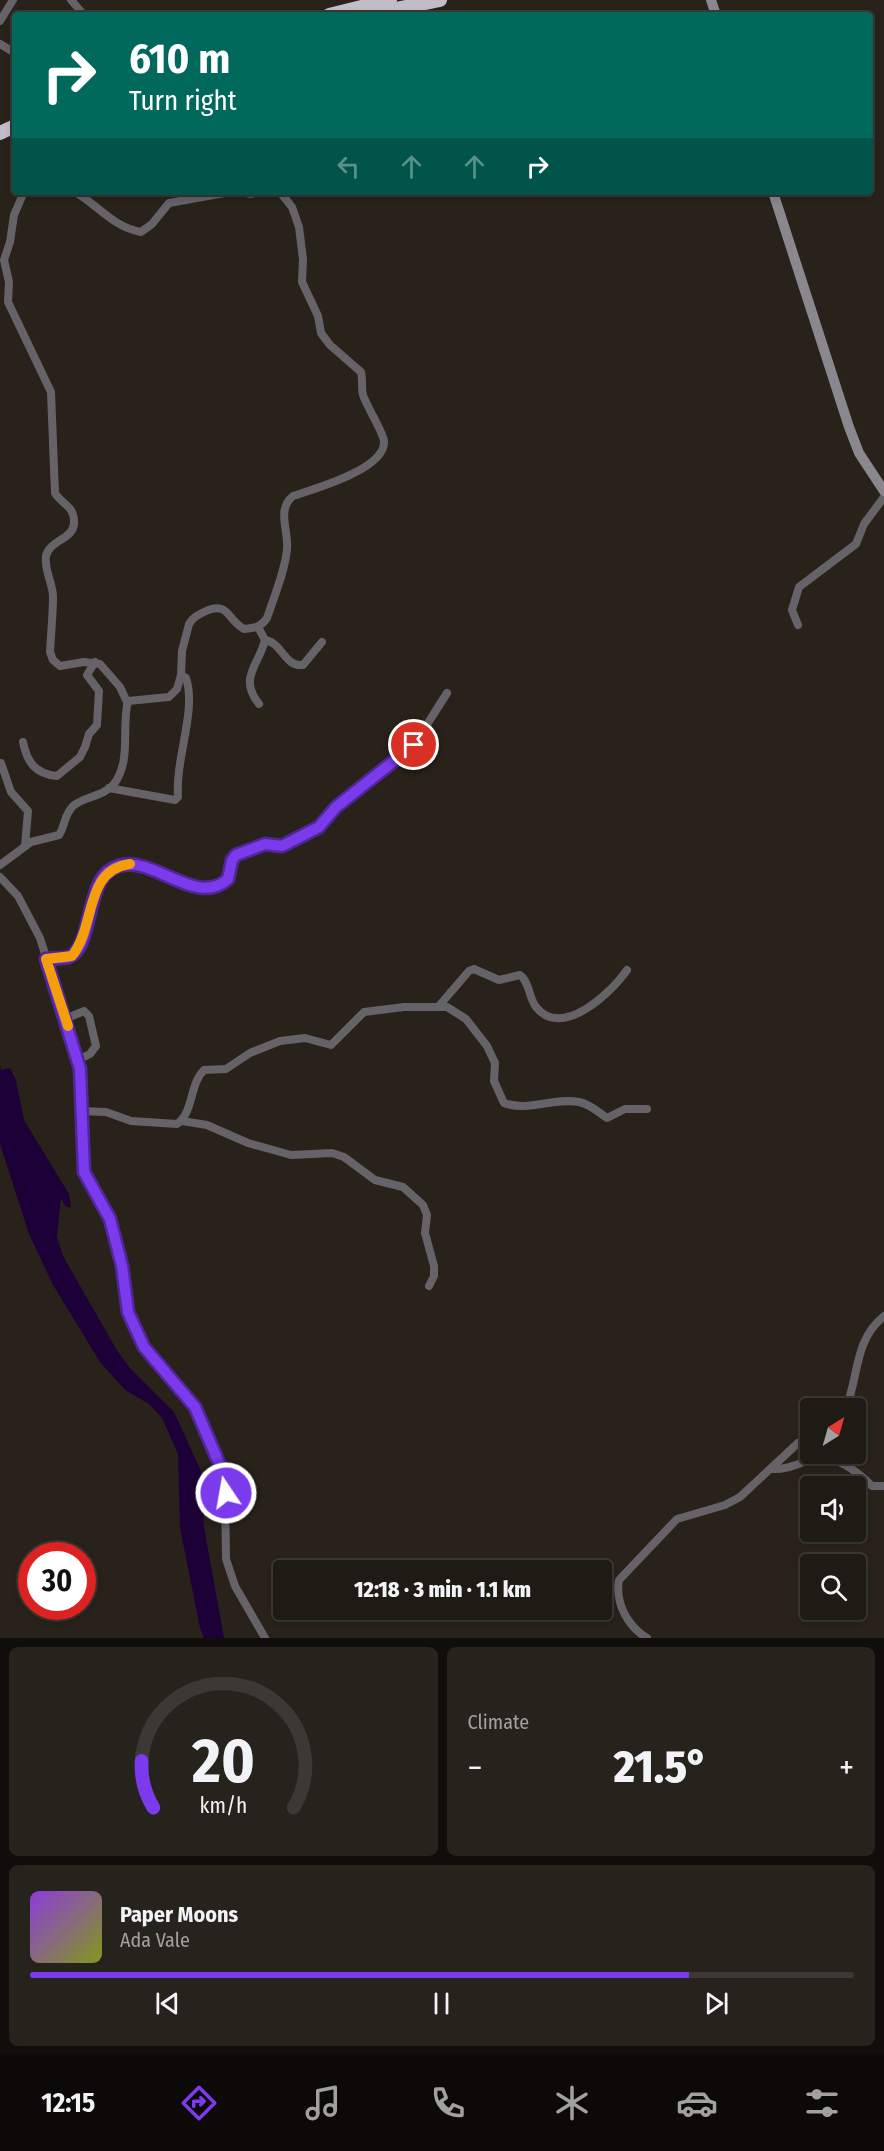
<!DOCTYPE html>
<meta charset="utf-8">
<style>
body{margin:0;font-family:"Fira Sans Condensed",sans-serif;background:#26231d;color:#f1f3f6;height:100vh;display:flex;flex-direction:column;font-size:22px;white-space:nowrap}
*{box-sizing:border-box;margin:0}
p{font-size:20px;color:#a1a1a0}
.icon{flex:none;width:33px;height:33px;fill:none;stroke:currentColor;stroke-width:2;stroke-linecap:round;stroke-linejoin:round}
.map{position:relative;height:1638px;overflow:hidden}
.sheet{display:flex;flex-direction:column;gap:9px;padding:9px;background:#100e0b;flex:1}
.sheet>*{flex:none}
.top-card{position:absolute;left:12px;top:12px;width:861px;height:183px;border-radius:6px;box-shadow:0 3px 9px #0003,0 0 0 2px #3c3834;background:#00695c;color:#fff;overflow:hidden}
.needle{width:39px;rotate:37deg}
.fabs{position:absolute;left:800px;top:1398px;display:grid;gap:12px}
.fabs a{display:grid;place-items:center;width:66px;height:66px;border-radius:6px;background:#1e1a14;box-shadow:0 3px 9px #0003,0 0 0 2px #3c3834;font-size:30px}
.speed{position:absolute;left:18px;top:1542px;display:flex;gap:12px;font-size:30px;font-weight:700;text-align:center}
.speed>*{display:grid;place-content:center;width:78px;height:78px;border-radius:50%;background:#1e1a14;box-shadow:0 3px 9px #0003,0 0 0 2px #3c3834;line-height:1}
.speed .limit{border:9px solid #d22;background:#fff;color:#111}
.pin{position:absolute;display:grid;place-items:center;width:51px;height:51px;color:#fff;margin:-26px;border:3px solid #fff;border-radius:50%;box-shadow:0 2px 6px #0007}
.me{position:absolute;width:66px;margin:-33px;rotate:348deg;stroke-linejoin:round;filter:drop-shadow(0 0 4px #0008)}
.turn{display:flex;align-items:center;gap:21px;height:126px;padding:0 18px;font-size:27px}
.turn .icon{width:78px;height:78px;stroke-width:2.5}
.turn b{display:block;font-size:42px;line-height:51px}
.lanes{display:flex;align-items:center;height:57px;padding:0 18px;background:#0003;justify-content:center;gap:30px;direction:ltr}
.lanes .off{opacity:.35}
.big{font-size:45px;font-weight:800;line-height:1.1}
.sheet .tile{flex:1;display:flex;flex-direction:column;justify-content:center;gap:9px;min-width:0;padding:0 21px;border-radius:9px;background:#26231d}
.sheet .dial{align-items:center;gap:0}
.dial svg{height:156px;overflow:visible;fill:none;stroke:#3c3834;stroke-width:7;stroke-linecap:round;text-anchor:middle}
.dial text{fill:#f1f3f6;stroke:none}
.song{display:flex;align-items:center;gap:18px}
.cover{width:72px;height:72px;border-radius:9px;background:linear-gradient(135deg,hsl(270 70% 55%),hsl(70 70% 35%))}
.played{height:6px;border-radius:3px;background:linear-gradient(90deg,#7c3aed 80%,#3c3834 80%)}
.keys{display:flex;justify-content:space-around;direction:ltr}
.heat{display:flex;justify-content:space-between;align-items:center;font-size:33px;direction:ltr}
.sheet .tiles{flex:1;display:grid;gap:9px;grid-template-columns:1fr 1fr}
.tile:last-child{grid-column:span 2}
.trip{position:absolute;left:273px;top:1560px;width:339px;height:60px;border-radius:6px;background:#1e1a14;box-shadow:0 3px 9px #0003,0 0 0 2px #3c3834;font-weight:800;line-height:60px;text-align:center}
.dock{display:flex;height:96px;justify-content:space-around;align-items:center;background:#0c0a08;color:#a1a1a0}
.dock .icon{width:42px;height:42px}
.dock .selected{color:#7c3aed}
.dock b{font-size:27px;color:#f1f3f6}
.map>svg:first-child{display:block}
</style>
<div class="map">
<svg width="884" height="1638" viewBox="0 0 884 1638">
<rect width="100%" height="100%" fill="#28221a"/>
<polygon fill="#1e0038" points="0,1065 1,1070 10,1068 16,1080 24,1120 69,1194 71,1208 65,1206 61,1198 57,1237 63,1256 118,1352 130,1368 174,1412 201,1471 204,1527 224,1638 204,1638 200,1628 180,1528 178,1454 162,1418 149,1404 125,1390 100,1362 53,1285 29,1234 0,1144"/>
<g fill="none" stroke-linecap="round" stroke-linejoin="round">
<g stroke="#656368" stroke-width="8">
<polyline points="71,0 84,15"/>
<polyline points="0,21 13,0"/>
<polyline points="0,44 15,53"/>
<path d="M 24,192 L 14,215 L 10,242 L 4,260 L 9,282 L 8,302 L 51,392 L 55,493 C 62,505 74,505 74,522 C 75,539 49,540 46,556 C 44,571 53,583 53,597 C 53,614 51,633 50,652 L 53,660 L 60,666 L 84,662 L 100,664 L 120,687 L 127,702"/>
<path d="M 75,192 C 98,205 113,227 141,232 L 152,224 L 169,203 L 230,192"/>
<polyline points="243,192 251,194 258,192"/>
<polyline points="798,625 792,610 799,587 856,544 864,524 884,497"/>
<path d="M 258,627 L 265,640 C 259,665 238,678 259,704"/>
<path d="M 265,640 C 283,643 284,667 303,665 L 322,642"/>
<path d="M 23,742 C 27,762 35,774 57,776 L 80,757 L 85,747 L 89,734 L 97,725 L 99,691 L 87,675 L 95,662"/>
<polyline points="1,763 11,792 28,811 25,846"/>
<path d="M 109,788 L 175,800 L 178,797 C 175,759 197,710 186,678 L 181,675"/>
<path d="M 0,865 L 31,842 L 59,835 C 65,826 64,815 73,806 C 85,796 103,797 114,784 C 132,760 121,727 128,701 L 169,697 L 177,689 L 181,675 L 182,651 L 189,624 C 193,617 198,615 204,612 C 229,600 227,620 244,629 C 255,628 261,627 267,618 C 274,597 285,571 287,549 C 289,531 276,510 293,496 C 314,489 386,469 384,441 C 383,432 367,407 363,395 C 361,388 363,379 361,372 L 330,345 L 321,333 L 318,316 L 302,282 L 303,259 L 299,227 L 292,207 L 280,192"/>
<polyline points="0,877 18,896 40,938 75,1049 80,1069 84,1172 109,1219 122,1266 128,1312 144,1347 195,1407 208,1434 225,1486 226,1559 235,1586 265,1638"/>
<path d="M 46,959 C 53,958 63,959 69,957 C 92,949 86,882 112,868 C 149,848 193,910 228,879 L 232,860 L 235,855 L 265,844 L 282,846 L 319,827 L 336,807 L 414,745 L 447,693"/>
<path d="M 438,1007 L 469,971 L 474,969 L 499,980 L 520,975 C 529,981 529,998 536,1007 C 562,1040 612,992 627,970"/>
<polyline points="65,1019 84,1011 89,1016 96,1046 90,1054 78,1060"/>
<path d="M 81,1111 L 106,1112 L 131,1121 L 177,1124 C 194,1112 189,1085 204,1070 L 226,1069 L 250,1053 L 280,1041 L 305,1038 L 331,1045 L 364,1012 L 404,1007 L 447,1007 L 466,1019 L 487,1046 L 495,1063 L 494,1081 L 504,1103 C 528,1112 554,1097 579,1102 C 590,1104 598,1112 607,1118 L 625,1109 L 647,1109"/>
<polyline points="182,1121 207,1125 248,1143 291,1155 332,1153 344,1157 375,1180 403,1187 423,1205 427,1215 425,1233 434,1266 434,1276 429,1286"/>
<path d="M 846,1408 C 859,1376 854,1340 884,1316"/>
<path d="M 772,1469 C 788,1470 798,1463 813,1459 C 834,1453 858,1472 872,1486 L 884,1486"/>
<path d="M 647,1638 C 627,1626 615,1602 619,1580 L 677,1519 L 725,1505 L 740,1497 L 798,1443 L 810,1436"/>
</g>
<g stroke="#8a878f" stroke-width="10">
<polyline points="711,0 716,15"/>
<polyline points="773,192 849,427 859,453 884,491"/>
</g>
<g stroke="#c2bdc9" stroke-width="14">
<polyline points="329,15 390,0"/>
<polyline points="367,15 440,0"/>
<polyline points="0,133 15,126"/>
</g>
</g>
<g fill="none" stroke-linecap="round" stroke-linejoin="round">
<defs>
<path id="route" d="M 226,1493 L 219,1463 L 195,1407 L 144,1347 L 128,1312 L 122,1266 L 110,1219 L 84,1172 L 80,1069 L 46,959 C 53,958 63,959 69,957 C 92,949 86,882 112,869 C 149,848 194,910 228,879 L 232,860 L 236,855 L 265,844 L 282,846 L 319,827 L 336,807 L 414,745"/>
</defs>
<use href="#route" stroke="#51269a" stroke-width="15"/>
<use href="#route" stroke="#7c3aed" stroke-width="10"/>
<path stroke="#f59e0b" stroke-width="10" d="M 68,1026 L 46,959 L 72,956 C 96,926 84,870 130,864"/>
</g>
</svg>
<div class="fabs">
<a><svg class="needle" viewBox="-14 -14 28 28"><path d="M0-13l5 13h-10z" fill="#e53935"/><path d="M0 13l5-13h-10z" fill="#a1a1a0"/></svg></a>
<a><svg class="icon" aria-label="sound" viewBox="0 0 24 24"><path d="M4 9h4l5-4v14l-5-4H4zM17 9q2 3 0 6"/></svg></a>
<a><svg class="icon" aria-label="search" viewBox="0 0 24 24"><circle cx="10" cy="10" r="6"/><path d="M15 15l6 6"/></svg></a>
</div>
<div class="speed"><div class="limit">30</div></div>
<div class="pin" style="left:414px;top:745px;background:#d93025"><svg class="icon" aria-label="arrive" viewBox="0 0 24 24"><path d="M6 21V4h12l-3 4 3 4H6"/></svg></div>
<svg class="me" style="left:226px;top:1493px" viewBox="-20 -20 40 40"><circle r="17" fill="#7c3aed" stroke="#fff" stroke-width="3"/><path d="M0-11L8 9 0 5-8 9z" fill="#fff"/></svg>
<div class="trip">12:18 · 3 min · 1.1 km</div>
<div class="top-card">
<div class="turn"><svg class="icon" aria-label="right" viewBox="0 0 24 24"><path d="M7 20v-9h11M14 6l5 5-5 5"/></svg><div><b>610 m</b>Turn right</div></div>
<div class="lanes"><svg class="icon off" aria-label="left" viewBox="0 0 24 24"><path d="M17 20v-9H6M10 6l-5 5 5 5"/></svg><svg class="icon off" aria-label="ahead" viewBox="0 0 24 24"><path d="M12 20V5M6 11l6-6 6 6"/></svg><svg class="icon off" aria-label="ahead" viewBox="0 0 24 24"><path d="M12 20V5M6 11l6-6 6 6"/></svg><svg class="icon" aria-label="right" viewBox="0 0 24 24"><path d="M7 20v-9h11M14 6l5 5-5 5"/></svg></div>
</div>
</div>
<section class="sheet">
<div class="tiles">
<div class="tile dial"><svg viewBox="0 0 100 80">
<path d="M14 69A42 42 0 1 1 86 69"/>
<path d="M14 69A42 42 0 0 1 8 45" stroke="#7c3aed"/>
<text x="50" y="56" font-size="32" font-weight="700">20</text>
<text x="50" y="72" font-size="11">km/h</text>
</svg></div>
<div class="tile"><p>Climate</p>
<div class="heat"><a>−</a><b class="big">21.5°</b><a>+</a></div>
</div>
<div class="tile">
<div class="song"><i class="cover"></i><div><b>Paper Moons</b><p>Ada Vale</p></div></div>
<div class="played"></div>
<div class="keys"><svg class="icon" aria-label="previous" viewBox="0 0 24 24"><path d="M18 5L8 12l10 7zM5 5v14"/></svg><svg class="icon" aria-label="pause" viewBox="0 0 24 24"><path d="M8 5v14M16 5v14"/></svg><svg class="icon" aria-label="next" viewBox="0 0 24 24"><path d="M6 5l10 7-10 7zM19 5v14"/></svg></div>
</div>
</div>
</section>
<nav class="dock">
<b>12:15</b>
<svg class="icon selected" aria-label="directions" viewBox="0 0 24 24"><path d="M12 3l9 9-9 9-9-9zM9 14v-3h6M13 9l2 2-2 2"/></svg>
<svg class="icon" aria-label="music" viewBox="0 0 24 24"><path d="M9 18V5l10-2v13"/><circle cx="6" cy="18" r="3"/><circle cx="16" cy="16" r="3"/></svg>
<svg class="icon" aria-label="phone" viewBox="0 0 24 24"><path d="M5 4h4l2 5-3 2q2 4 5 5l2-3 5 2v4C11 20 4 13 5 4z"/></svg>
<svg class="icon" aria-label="climate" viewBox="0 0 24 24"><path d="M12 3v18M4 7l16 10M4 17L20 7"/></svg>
<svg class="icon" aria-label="car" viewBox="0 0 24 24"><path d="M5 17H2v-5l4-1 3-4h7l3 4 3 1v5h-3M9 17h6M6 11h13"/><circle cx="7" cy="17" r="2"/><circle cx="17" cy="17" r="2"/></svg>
<svg class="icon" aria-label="filters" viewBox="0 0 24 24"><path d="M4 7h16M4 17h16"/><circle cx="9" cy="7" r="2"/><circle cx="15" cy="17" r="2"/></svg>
</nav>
